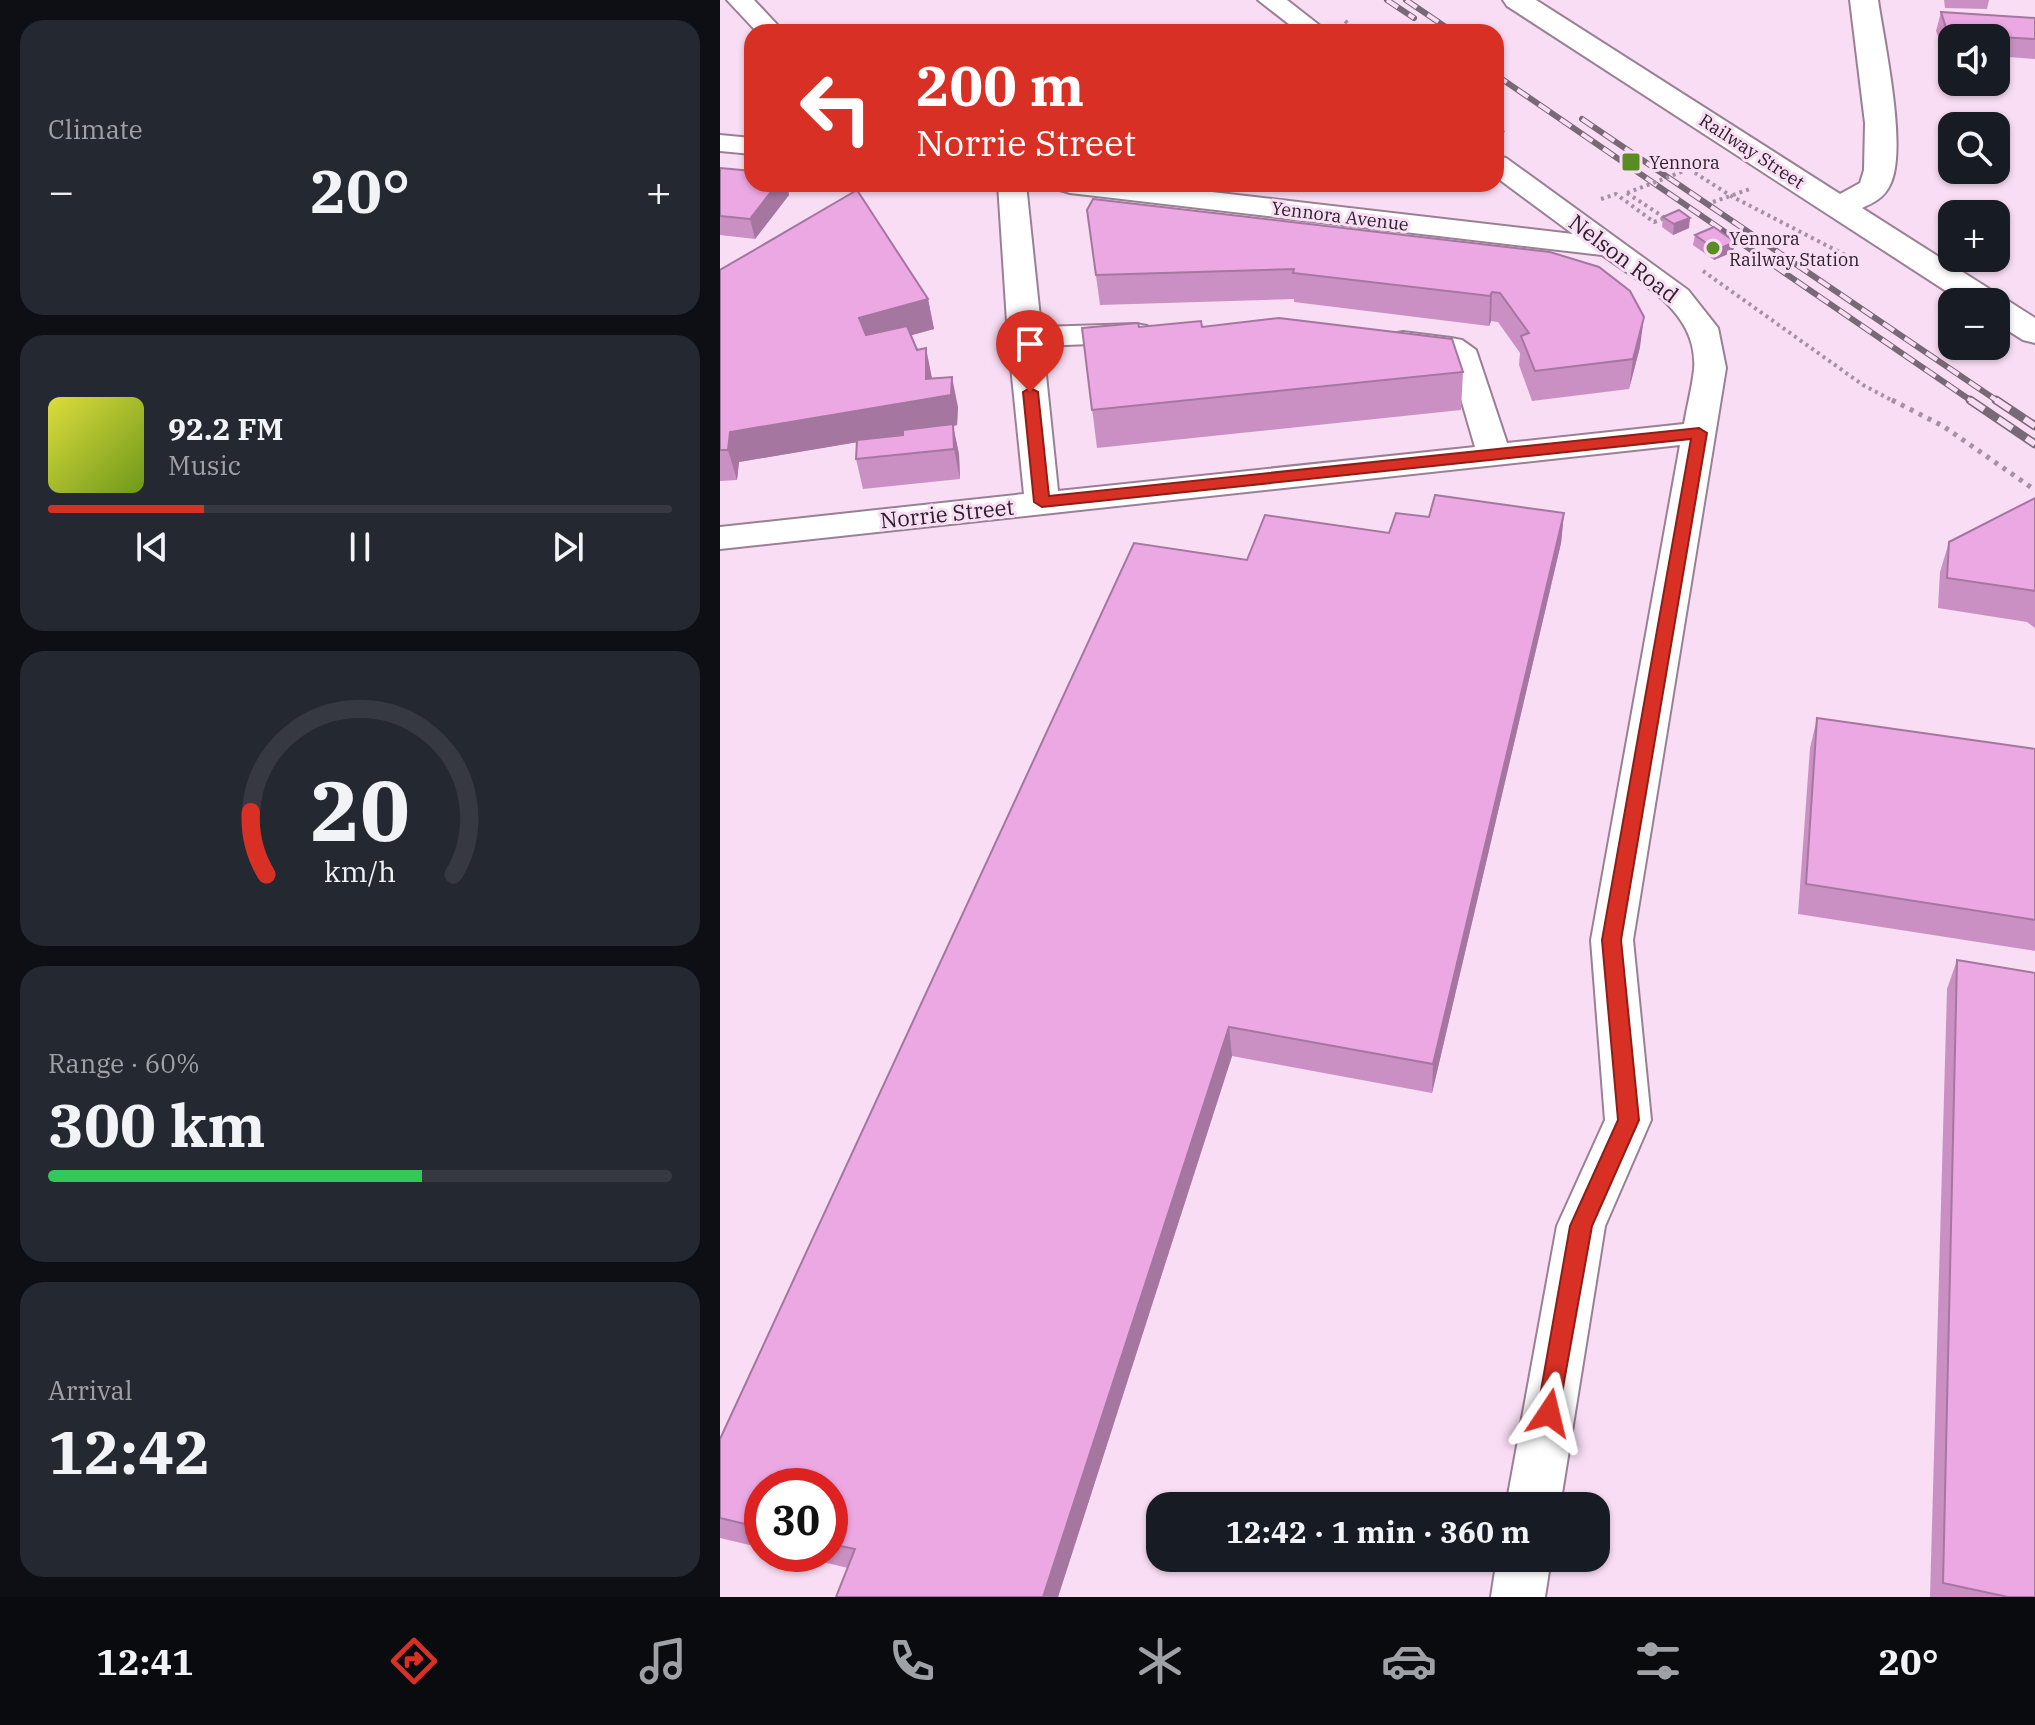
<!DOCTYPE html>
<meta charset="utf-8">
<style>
body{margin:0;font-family:"IBM Plex Serif",serif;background:#242831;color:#f1f3f6;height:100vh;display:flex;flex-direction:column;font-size:30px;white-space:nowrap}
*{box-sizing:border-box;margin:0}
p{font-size:26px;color:#9ea1a6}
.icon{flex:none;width:44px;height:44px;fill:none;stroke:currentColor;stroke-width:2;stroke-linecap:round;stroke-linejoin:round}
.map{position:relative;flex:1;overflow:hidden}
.drawer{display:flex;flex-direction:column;gap:20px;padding:20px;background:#0d0f14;width:720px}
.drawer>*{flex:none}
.guide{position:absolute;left:24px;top:24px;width:760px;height:168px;border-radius:24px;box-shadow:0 2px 6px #0004;background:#d93025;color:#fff;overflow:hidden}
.fabs{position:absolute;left:1218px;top:24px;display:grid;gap:16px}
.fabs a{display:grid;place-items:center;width:72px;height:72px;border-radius:16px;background:#171b24;box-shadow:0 2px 6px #0004;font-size:40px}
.speed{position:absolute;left:24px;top:1468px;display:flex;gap:16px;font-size:40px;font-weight:700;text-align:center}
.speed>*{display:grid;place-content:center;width:104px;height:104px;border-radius:50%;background:#171b24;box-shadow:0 2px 6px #0004;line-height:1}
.speed .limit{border:12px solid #d22;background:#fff;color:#111}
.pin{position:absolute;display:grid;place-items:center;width:68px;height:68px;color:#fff;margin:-82px -34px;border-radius:50% 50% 50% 0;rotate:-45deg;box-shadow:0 0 8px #0007}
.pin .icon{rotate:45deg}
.me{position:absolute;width:88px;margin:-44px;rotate:10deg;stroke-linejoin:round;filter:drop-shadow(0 0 6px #0008)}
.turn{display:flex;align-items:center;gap:28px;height:168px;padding:0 40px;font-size:36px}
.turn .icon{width:104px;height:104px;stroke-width:2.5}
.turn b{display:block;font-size:56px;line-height:68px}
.big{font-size:60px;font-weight:700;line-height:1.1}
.drawer .widget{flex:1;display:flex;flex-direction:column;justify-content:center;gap:12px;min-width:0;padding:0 28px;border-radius:24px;background:#242831}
.drawer .dial{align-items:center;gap:0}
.dial svg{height:208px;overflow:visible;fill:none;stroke:#363941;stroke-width:7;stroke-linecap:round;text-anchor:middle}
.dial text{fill:#f1f3f6;stroke:none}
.song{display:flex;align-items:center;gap:24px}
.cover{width:96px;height:96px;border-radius:12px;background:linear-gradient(135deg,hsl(60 70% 55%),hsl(80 70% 35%))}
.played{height:8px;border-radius:4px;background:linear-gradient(90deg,#d93025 25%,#363941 25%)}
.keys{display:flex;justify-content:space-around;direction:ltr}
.heat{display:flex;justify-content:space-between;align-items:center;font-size:44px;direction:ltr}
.charge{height:12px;border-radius:6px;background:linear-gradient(90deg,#34c759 60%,#363941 0)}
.trip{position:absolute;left:426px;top:1492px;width:464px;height:80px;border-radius:24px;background:#171b24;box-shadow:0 2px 6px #0004;font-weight:700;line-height:80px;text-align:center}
.tab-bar{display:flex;height:128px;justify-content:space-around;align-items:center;background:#090b0e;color:#9ea1a6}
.tab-bar .icon{width:56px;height:56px}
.tab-bar .active{color:#d93025}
.tab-bar b{font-size:36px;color:#f1f3f6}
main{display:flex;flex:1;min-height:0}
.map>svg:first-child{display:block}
</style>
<main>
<section class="drawer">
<div class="widget"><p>Climate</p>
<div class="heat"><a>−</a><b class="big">20°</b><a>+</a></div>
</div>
<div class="widget">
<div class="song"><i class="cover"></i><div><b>92.2 FM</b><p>Music</p></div></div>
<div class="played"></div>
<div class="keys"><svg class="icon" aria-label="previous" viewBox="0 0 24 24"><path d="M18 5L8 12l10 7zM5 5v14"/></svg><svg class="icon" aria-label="pause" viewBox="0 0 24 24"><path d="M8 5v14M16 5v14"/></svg><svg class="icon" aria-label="next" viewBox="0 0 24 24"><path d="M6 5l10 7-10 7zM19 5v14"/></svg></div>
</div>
<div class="widget dial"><svg viewBox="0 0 100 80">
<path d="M14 69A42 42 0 1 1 86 69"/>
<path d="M14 69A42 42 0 0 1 8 45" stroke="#d93025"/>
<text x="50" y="56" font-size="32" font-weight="700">20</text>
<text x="50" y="72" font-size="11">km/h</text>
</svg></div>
<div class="widget"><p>Range · 60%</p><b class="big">300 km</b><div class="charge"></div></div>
<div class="widget"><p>Arrival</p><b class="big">12:42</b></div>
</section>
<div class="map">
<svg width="1315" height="1597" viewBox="0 0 1315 1597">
<rect width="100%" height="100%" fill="#f9ddf4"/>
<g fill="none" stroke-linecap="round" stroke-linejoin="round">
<defs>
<g id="street">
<polygon points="7,0 34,0 64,32 37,32"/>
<polygon points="538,0 567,0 608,32 579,32"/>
<polygon points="0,135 32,138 32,154 0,151"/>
<path d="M 776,156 L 786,158 L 968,290 L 998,328 L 1006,368 L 913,940 L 931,1120 L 885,1226 L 840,1506 L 786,1506 L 837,1226 L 885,1120 L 871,940 L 960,445 L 0,549 L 0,527 L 304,494 L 288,337 L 278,184 L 306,184 L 321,327 L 416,324 L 427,326 L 432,333 L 427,340 L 416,342 L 323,346 L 338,491 L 755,447 L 730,361 L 722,355 L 672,348 L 667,341 L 672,334 L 683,332 L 731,338 L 742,340 L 756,350 L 787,443 L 964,424 C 967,406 972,388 974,370 C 979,312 922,284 882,255 L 350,193 L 340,190 L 336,184 L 423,184 L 853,234 L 776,177 Z"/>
<polygon points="777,1558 831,1558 825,1597 771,1597"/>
</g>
<path id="secondary" d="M 783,0 L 816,0 L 1120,194 L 1140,183 L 1144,170 L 1145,123 L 1130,0 L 1158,0 C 1164,42 1188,149 1170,185 C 1164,198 1153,203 1142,208 L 1315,318 L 1315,343 L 1303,340 L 1276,323 L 1276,302 L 1243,302 L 787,6 Z"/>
</defs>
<use href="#street" stroke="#998095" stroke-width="4"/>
<use href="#secondary" stroke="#998095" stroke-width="4"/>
<g stroke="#a691a2" stroke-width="4" stroke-dasharray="3 4" stroke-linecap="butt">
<polyline points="625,21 640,32"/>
<polyline points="776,127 787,135"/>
<polyline points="969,169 1011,196 1129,257"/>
<polyline points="907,193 945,218"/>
<polyline points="881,199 896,194 934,222 948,217"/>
<polyline points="993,202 1030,189"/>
<polyline points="983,271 1143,385 1175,402"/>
</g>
<polyline stroke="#a691a2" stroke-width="5" stroke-dasharray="4 6" stroke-linecap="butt" points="1172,400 1223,426 1315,490"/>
<use href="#street" fill="#fff" fill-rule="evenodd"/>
<use href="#secondary" fill="#fff" fill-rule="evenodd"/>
<defs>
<g id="rail-far1">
<polyline points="667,0 694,18"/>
<polyline points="686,0 733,32"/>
<polyline points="776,75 1253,402"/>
<polyline points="862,119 1279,402"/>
</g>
<g id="rail">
<polyline points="1250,400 1315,444"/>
<polyline points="1276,400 1315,426"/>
</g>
</defs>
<use href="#rail-far1" stroke="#796876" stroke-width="6"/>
<use href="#rail" stroke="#796876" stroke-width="9"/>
<use href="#rail-far1" stroke="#f9ddf4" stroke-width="4" stroke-dasharray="13" stroke-linecap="butt"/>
<use href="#rail" stroke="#f9ddf4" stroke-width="6" stroke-dasharray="17" stroke-linecap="butt"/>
<polyline stroke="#a691a2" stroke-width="4" stroke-dasharray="3 4" stroke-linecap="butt" points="907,193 969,169"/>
</g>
<g fill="#cb90c3">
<polygon points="1224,0 1269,0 1267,9 1225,8"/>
<polygon points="1221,12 1315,18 1315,59 1276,56 1276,38 1232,38 1232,53 1224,53 1216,31"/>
<polygon points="1226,55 1232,55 1232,82 1261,82 1260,85 1223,83 1223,64"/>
<polygon points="0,168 32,184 67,184 69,195 35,239 0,235"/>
<polygon points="367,210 830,252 920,347 909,389 812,401 799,365 800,353 778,322 771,321 769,326 574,302 574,299 380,305"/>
<polygon points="943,217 969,228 953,235 942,227"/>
<polygon points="975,235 1013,252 994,260 973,245"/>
<polygon points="0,270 208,299 214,329 191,335 212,378 238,407 237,425 233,426 239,454 240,479 143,489 136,459 137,442 19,462 17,480 0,481"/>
<polygon points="482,327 743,372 741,410 377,448 362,328"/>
<polygon points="1315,498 1315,628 1307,622 1218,608 1220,572 1229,542"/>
<polygon points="844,513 841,543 712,1093 512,1056 338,1597 116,1597 128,1568 69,1554 110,1554 110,1486 42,1486 42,1548 0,1538 0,1439 527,560 669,533 709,517"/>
<polygon points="1097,718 1315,749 1315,951 1078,914 1090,748"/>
<polygon points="1237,960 1315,1597 1210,1597 1227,989"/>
</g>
<g fill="#a5769f">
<polygon points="57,184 67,184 69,195 35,239 30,219"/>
<polygon points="970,218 969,228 953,235 954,224"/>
<polygon points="1015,242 1013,252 994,260 996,250"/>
<polygon points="772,292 771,321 769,326 770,296"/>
<polygon points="208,299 214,329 146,348 139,318"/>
<polygon points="924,317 920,347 909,389 913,359"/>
<polygon points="206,348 212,378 232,377 238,407 237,425 233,426 239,454 240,479 234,449 233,426 19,462 17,480 8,450 10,432 206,379"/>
<polygon points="844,513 841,543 712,1093 713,1064"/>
<polygon points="509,1027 512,1056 338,1597 323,1597"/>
</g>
<g fill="#eca8e3" stroke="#a5769f" stroke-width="2">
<polygon points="1221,12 1315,18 1315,39 1228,34"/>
<polygon points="1226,55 1232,55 1232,74 1225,73"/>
<polygon points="0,168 32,171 32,184 57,184 30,219 0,216"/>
<polygon points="137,190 208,299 139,318 146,335 187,326 197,350 206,348 206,379 232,377 231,395 10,432 8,450 0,450 0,270"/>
<polygon points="373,199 830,252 879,267 910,291 924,317 913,359 815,371 801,336 809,333 780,293 772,292 770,296 573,273 574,269 376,275 367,210"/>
<polygon points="959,210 970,218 954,224 943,217"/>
<polygon points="994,227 1015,242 996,250 975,235"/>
<polygon points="559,318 732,339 743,372 372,410 362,328 418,323 419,327 481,321 482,327"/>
<polygon points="233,424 234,449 136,459 137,440 183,435 183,430"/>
<polygon points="715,495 844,513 713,1064 509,1027 323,1597 116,1597 135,1549 110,1544 110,1486 42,1486 42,1528 0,1518 0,1439 414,543 527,560 545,515 669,533 676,513 709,517"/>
<polygon points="1315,498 1315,591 1227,578 1229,542"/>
<polygon points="1097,718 1315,749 1315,920 1086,884"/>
<polygon points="1237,960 1315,973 1315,1597 1288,1597 1223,1583"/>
</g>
<polygon fill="#d93025" stroke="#8d1f18" stroke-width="2" points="310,388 318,392 329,496 979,428 987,433 901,940 919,1120 872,1226 837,1421 829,1424 821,1421 817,1413 850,1226 898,1120 882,940 971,439 322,507 314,502 303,392"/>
<g fill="#598c23" stroke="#f9ddf4" stroke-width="3">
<rect x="901" y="152" width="20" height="20" rx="4"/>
<circle cx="993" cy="248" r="8"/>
</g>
<g text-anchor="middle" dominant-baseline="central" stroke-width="6" stroke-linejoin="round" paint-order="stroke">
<g font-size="18" fill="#291f28" stroke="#f9ddf4">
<text transform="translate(1032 151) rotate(33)">Railway Street</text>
<text transform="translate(620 216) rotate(7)">Yennora Avenue</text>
</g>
<g font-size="18" fill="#291f28" stroke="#f9ddf4" text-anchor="start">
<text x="929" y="162">Yennora</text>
<text x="1009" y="238">Yennora<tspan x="1009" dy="21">Railway Station</tspan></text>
</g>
<g font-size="22" fill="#291f28" stroke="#f9ddf4">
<text transform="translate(904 258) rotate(37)">Nelson Road</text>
<text transform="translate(227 513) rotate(-6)">Norrie Street</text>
</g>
</g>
</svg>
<div class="fabs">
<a><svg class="icon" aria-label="sound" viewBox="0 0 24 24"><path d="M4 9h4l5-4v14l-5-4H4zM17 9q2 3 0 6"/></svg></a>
<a><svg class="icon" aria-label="search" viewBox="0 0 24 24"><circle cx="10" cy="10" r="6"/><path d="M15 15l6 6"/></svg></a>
<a>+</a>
<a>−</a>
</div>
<div class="speed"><div class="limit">30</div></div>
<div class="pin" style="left:310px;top:392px;background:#d93025"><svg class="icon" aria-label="arrive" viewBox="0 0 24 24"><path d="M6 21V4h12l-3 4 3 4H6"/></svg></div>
<svg class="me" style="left:829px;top:1413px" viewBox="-20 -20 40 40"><path d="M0-17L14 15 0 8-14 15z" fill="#d93025" stroke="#fff" stroke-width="4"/></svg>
<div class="trip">12:42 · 1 min · 360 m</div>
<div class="guide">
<div class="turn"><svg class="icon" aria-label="left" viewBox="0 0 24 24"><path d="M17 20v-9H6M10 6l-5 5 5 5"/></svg><div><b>200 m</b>Norrie Street</div></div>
</div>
</div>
</main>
<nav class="tab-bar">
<b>12:41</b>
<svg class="icon active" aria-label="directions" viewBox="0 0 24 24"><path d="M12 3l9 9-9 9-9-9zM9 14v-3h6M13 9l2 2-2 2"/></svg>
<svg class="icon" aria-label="music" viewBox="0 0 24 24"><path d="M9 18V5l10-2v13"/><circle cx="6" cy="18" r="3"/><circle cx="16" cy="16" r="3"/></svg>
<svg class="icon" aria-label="phone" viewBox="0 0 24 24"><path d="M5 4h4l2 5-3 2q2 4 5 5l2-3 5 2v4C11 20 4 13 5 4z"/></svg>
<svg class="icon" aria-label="climate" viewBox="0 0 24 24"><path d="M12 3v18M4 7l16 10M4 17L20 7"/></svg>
<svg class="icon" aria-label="car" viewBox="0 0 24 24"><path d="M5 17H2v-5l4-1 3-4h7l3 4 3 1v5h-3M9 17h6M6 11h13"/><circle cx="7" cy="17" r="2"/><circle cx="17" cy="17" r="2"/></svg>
<svg class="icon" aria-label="filters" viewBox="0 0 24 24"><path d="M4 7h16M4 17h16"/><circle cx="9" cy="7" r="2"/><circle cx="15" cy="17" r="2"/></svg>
<b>20°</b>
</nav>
